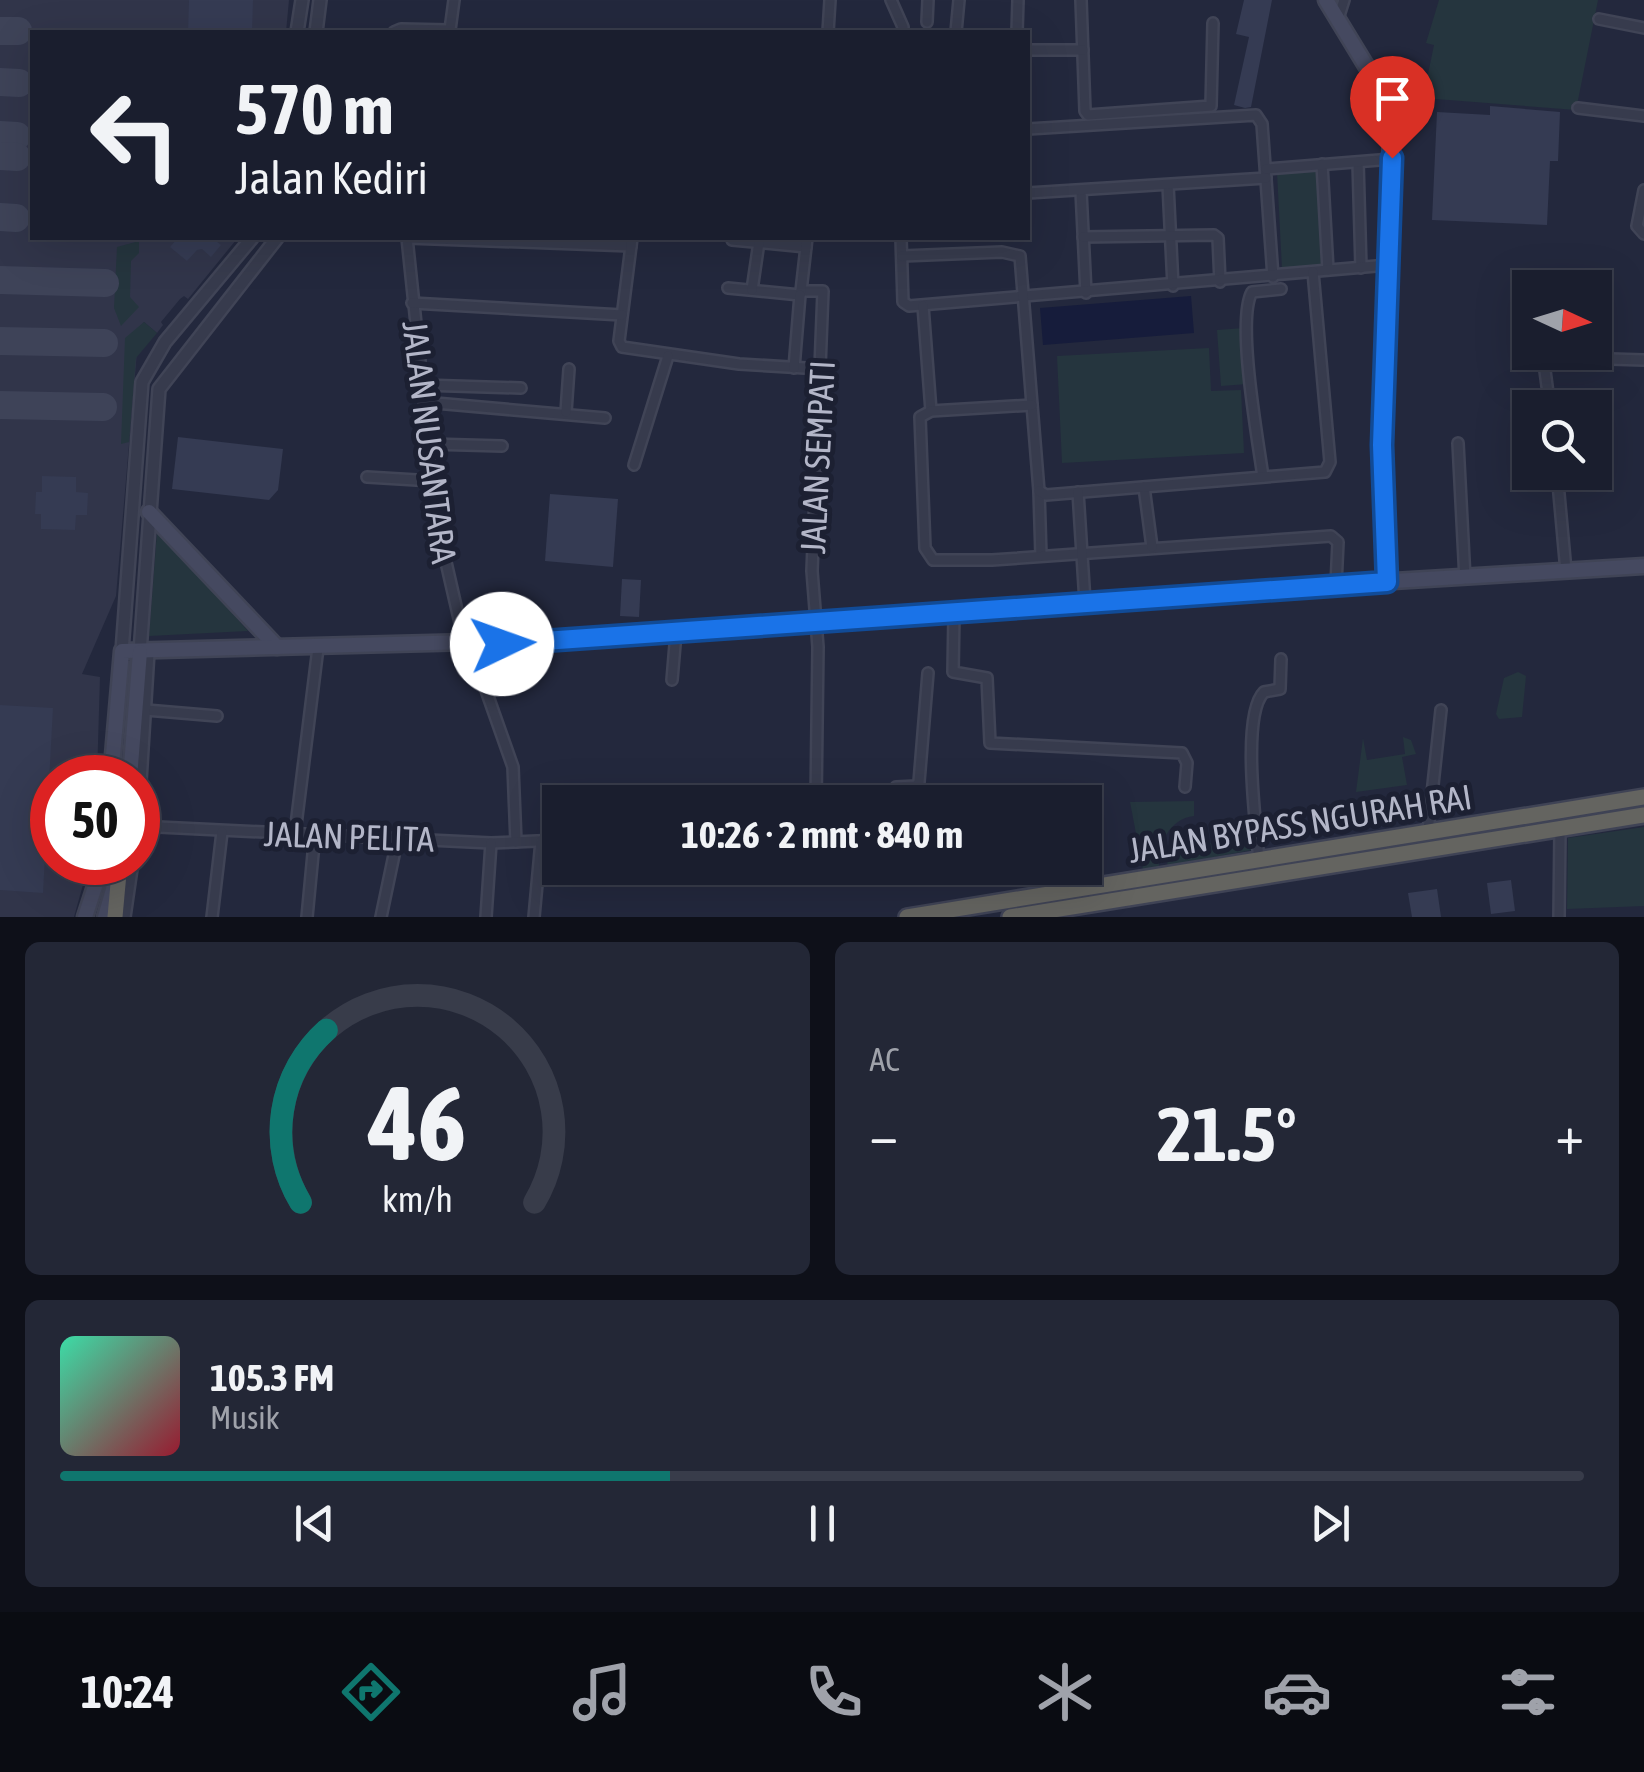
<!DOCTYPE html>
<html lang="id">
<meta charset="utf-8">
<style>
body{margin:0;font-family:"Asap Condensed",sans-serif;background:#232736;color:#f1f3f6;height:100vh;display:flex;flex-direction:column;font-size:38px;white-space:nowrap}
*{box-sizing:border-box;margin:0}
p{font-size:32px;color:#9fa2aa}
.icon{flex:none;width:55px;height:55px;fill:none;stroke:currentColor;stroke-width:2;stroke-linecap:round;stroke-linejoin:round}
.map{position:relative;height:917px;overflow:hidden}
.side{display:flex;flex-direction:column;gap:25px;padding:25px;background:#0e1019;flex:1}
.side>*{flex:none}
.banner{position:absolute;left:30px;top:30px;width:1000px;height:210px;border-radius:0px;box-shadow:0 10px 40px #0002,0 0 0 2px #383c4a;background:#1a1e2e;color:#f1f3f6;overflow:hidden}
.needle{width:65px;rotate:94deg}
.buttons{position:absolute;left:1512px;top:270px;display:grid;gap:20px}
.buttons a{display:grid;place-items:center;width:100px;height:100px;border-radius:0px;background:#1a1e2e;box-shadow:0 10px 40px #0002,0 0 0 2px #383c4a;font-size:50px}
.speed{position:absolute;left:30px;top:755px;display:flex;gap:20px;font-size:50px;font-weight:700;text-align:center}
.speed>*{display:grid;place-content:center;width:130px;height:130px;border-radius:50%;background:#1a1e2e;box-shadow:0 10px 40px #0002,0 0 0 2px #383c4a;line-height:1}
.speed .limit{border:15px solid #d22;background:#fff;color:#111}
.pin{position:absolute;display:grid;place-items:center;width:85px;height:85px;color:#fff;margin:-102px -42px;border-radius:50% 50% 50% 0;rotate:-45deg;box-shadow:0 0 10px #0007}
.pin .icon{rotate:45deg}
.me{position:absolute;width:110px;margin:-55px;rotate:87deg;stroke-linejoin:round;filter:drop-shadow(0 0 8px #0008)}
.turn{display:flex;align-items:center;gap:35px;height:210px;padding:0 40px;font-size:45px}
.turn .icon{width:130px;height:130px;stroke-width:2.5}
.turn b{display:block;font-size:70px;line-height:85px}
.big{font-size:75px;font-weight:700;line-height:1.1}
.side .widget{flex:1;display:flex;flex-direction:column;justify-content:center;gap:15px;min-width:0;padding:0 35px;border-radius:15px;background:#232736}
.side .dial{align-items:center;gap:0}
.dial svg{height:260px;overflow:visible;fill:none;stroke:#383c4a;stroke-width:7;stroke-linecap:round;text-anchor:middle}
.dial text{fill:#f1f3f6;stroke:none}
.song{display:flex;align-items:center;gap:30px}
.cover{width:120px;height:120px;border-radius:15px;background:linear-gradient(135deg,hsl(160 70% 55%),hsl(350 70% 35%))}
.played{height:10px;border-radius:5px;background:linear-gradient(90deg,#0f766e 40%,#383c4a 40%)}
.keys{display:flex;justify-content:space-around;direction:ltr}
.heat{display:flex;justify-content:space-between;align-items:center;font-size:55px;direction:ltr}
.side .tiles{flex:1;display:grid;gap:25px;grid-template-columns:1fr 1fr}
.widget:last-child{grid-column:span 2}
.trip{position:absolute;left:542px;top:785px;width:560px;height:100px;border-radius:0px;background:#1a1e2e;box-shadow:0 10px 40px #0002,0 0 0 2px #383c4a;font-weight:700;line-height:100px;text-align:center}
.tab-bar{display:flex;height:160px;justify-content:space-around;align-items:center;background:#0a0c12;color:#9fa2aa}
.tab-bar .icon{width:70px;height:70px}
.tab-bar .on{color:#0f766e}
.tab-bar b{font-size:45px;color:#f1f3f6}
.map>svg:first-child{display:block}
</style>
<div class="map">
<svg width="1644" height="917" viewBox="0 0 1644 917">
<rect width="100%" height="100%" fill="#23283d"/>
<polygon fill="#31354a" points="0,0 289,0 286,32 32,32 32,238 236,240 188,299 184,296 180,299 161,322 163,325 157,333 144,322 139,328 116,596 82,674 100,677 97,777 52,778 52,862 89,863 74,917 0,917"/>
<g fill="#25353e">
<polygon points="1439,0 1598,0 1576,110 1423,98 1434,45 1426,43"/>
<polygon points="1319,170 1325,266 1282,269 1277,172"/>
<polygon points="139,241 139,253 131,261 130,297 139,307 121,326 114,308 117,247"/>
<polygon points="144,322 157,333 136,358 129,442 121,444 125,338"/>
<polygon points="1244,328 1248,384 1221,386 1217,330"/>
<polygon points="1209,348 1211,391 1241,390 1244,453 1062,463 1057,356"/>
<polygon points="157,532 160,532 248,631 149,636"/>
<polygon points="1518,672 1526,676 1522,717 1499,719 1496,714 1504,678"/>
<polygon points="1403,737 1411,740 1416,754 1402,757 1407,785 1356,792 1363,738 1367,760 1405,754"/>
<path d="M 1194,801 L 1194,816 C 1169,819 1158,844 1159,867 L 1143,870 L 1130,802 Z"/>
<polygon points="1644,827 1644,906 1567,909 1568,838"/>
<polygon points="1185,828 1193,828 1194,844 1251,840 1252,850 1167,866 1170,842"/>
</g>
<polygon fill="#161c3b" points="1191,296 1194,333 1043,345 1040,308"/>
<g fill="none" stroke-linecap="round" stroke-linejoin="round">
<g stroke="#3e4358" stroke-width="28">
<polyline points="0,31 18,31"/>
<polyline points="0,82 19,83"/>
<polyline points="0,135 17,136"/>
<polyline points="0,156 17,157"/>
<polyline points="0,217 16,218"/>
<polyline points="0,280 105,283"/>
<polyline points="0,341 104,343"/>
<polyline points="0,405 103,407"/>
</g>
</g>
<g fill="#353b53">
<polygon points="189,0 253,0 252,32 188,32"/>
<polygon points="1244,0 1272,0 1251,107 1245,108 1234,105 1249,37 1236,34"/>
<polygon points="1490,106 1560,112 1558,161 1550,161 1547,225 1432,220 1437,112 1490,115"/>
<polygon points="178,238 212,238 221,245 211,257 202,249 197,250 187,261 170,247"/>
<polygon points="178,437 283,449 278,490 269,500 172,489"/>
<polygon points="42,476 76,477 76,492 88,493 87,515 76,515 75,530 41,529 41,514 35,514 36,492 42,492"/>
<polygon points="550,494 618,499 613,567 545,561"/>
<polygon points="622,579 641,580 639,617 620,616"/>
<polygon points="0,705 53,708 43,893 0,890"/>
<polygon points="1511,880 1515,911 1491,914 1487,883"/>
<polygon points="1437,889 1441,917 1412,917 1408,893"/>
</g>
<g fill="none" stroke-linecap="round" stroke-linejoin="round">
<defs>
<g id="minor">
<polyline points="891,0 903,27"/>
<polyline points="1081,0 1085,111 1088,115 1211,106 1213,23"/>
<polyline points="1338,19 1344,0"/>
<polyline points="1599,19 1644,28"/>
<polyline points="927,22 928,0"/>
<polyline points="394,32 401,29 450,30 454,0"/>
<polyline points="828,32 830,0"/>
<polyline points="956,32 959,0"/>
<polyline points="1017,32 1018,0"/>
<polyline points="1028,50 1083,50"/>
<polyline points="1578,108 1644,116"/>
<polyline points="1028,129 1256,115 1262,124 1273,277"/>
<polyline points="1358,162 1361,268"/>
<polyline points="1322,164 1328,270"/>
<polyline points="1266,169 1392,159"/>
<polyline points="1168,185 1173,286"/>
<polyline points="1644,190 1637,226 1644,234"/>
<polyline points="1081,191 1086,293"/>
<polyline points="1028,193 1266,178"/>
<polyline points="1083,237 1214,235 1218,238 1220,282"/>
<polyline points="407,238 437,523 465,645"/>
<polyline points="407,238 631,246"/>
<polyline points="632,238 619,341 622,347 739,364 822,369"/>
<polyline points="901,238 903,302 909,306 1388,265"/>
<polyline points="732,240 806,247"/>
<polyline points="902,256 1002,252 1020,256 1039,491 1041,556"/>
<polyline points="728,288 800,295 801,291 823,291 812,571 818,647 816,802"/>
<polyline points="752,290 759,242"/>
<polyline points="801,291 807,238"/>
<polyline points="412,303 622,315"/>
<polyline points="923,306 931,411"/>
<polyline points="1543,356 1550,408"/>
<polyline points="1544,357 1644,360"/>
<polyline points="794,368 800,295"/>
<polyline points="422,385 521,388"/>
<polyline points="424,402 605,418"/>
<polyline points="1032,405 931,411 920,417 925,548 933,560 992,560 1331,536 1338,542 1336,585"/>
<polyline points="566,412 569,369"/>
<polyline points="1458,443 1465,579"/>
<polyline points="430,444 502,446"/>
<polyline points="634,465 668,356"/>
<polyline points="1557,472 1566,571"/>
<polyline points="367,477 433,481"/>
<path d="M 1263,477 C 1258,440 1236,320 1252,292 L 1281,289"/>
<polyline points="1144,487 1152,547"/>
<polyline points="1039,491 1046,495 1325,472 1330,462 1313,272"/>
<polyline points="1078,492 1085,602"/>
<polyline points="954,614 953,672 987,678 990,743 1182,753 1187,763 1185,787"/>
<polyline points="470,645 513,767 516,842"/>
<polyline points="672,680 676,633"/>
<polyline points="146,710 217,716"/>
<polyline points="895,802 896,787 916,786 919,782 928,673"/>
<polyline points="138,826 491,843 560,840"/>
<polyline points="138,830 149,652"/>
<polyline points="1428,831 1441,710"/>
<polyline points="295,833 318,648"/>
<path d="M 1259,860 C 1256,826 1241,715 1264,692 L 1280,689 L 1281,659"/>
<polyline points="1062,868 1067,892"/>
<polyline points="125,917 133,862"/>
<polyline points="212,917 222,832"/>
<polyline points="307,917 315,833"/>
<polyline points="381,917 398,836"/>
<polyline points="486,917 491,843"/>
<polyline points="534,917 541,841"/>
<polyline points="1559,917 1560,830"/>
</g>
<g id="tertiary">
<polyline points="297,32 302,0"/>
<polyline points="316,32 320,0"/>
<polyline points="122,651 142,382 165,342 252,238"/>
<polyline points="140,652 159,389 277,238"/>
</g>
<g id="secondary">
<polyline points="1326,0 1379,87 1391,131 1382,445 1387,581"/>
<polyline points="149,512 277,647"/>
<polyline points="111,778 122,651 589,639 1227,591 1644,566"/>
<polyline points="130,778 140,652"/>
<polyline points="85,917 103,862"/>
<polyline points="105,917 121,862"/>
</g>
<g id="trunk">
<polyline points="115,917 119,873"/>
<polyline points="907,917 1644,797"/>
<polyline points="1010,917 1644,815"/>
</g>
</defs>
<use href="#minor" stroke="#404456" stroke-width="14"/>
<use href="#tertiary" stroke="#404456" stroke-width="16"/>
<use href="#secondary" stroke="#404456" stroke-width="19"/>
<use href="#trunk" stroke="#3f4355" stroke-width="20"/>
<use href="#minor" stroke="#373b4d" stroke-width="9"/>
<use href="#tertiary" stroke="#373b4d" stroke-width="11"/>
<use href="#secondary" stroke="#454960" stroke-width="14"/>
<use href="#trunk" stroke="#646460" stroke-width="15"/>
</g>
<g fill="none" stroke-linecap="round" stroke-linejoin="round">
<defs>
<polyline id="route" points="502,644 1387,582 1382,445 1392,158"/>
</defs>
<use href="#route" stroke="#114b97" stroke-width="25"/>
<use href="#route" stroke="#1a73e8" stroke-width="18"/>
</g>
<g text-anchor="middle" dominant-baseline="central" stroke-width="10" stroke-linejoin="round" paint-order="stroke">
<g font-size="35" fill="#b3b6c8" stroke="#1c2032">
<text transform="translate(430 442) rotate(83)">JALAN NUSANTARA</text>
<text transform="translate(817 457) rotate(-87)">JALAN SEMPATI</text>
<text transform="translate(1300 823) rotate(-9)">JALAN BYPASS NGURAH RAI</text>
<text transform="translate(349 836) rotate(2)">JALAN PELITA</text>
</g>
</g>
</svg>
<div class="buttons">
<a><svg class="needle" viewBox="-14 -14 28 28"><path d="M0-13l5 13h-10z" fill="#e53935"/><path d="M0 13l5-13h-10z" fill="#9fa2aa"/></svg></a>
<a><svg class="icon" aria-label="search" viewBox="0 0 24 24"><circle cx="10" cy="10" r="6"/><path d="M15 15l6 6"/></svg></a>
</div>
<div class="speed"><div class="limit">50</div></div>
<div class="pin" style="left:1392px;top:158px;background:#d93025"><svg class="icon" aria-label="arrive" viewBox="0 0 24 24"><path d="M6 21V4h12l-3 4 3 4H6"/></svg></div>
<svg class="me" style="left:502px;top:644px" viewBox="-20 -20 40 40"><circle r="19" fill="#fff"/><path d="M0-13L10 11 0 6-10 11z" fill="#1a73e8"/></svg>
<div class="trip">10:26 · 2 mnt · 840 m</div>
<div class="banner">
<div class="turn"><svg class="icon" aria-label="left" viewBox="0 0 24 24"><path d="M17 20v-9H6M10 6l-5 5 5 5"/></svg><div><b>570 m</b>Jalan Kediri</div></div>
</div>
</div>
<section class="side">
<div class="tiles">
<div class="widget dial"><svg viewBox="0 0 100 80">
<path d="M14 69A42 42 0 1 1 86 69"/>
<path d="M14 69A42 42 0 0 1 22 16" stroke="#0f766e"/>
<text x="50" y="56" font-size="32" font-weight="700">46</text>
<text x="50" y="72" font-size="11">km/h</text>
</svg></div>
<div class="widget"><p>AC</p>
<div class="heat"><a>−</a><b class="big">21.5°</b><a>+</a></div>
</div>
<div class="widget">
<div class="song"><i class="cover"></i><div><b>105.3 FM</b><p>Musik</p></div></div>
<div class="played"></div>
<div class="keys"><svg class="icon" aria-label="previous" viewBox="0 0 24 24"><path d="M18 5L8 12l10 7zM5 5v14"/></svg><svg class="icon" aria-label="pause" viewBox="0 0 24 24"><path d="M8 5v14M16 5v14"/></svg><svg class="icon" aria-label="next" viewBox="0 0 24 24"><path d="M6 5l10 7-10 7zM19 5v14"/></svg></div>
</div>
</div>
</section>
<nav class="tab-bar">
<b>10:24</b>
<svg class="icon on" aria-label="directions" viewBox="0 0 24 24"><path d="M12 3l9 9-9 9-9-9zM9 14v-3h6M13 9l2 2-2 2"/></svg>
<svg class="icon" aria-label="music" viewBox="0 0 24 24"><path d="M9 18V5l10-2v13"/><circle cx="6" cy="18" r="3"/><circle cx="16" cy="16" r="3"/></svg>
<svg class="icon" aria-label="phone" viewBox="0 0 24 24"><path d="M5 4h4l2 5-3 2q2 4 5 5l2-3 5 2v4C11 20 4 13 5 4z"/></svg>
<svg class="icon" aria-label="climate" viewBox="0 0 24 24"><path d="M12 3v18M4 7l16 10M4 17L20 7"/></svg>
<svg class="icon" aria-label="car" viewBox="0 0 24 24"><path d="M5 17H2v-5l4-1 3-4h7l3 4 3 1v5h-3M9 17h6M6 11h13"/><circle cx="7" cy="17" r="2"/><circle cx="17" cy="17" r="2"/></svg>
<svg class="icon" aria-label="filters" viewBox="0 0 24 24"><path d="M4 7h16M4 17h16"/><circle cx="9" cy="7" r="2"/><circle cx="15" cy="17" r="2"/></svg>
</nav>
